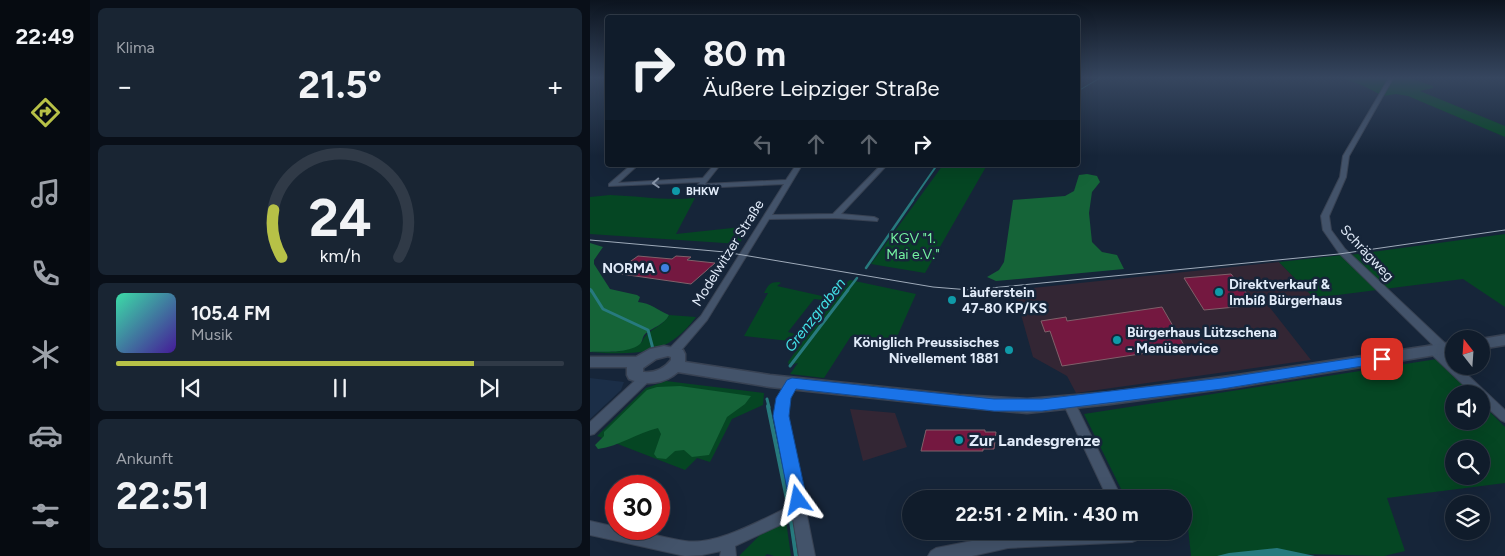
<!DOCTYPE html>
<html lang="de">
<meta charset="utf-8">
<style>
body{margin:0;font-family:Figtree,sans-serif;background:#192533;color:#f1f3f6;height:100vh;display:flex;flex-direction:column;font-size:19px;white-space:nowrap}
*{box-sizing:border-box;margin:0}
p{font-size:16px;color:#9ca1a9}
.icon{flex:none;width:28px;height:28px;fill:none;stroke:currentColor;stroke-width:2;stroke-linecap:round;stroke-linejoin:round}
.map{position:relative;flex:1;overflow:hidden}
.side{display:flex;flex-direction:column;gap:8px;padding:8px;background:#090f18;width:500px}
.side>*{flex:none}
.hud{position:absolute;left:15px;top:15px;width:475px;height:152px;border-radius:5px;box-shadow:0 5px 20px #0002,0 0 0 1px #303a47;background:#101c2b;color:#f1f3f6;overflow:hidden}
.needle{width:32px;rotate:343deg}
.fabs{position:absolute;left:855px;top:330px;display:grid;gap:10px}
.fabs a{display:grid;place-items:center;width:45px;height:45px;border-radius:50%;background:#101c2b;box-shadow:0 5px 20px #0002,0 0 0 1px #303a47;font-size:25px}
.speed{position:absolute;left:15px;top:475px;display:flex;gap:10px;font-size:25px;font-weight:700;text-align:center}
.speed>*{display:grid;place-content:center;width:65px;height:65px;border-radius:50%;background:#101c2b;box-shadow:0 5px 20px #0002,0 0 0 1px #303a47;line-height:1}
.speed .limit{border:8px solid #d22;background:#fff;color:#111}
.pin{position:absolute;display:grid;place-items:center;width:42px;height:42px;color:#fff;margin:-21px;border-radius:10px;box-shadow:0 2px 8px #0006}
.me{position:absolute;width:55px;margin:-28px;rotate:348deg;stroke-linejoin:round;filter:drop-shadow(0 0 4px #0008)}
.turn{display:flex;align-items:center;gap:18px;height:105px;padding:0 15px;font-size:22px}
.turn .icon{width:65px;height:65px;stroke-width:2.5}
.turn b{display:block;font-size:35px;line-height:42px}
.lanes{display:flex;align-items:center;height:48px;padding:0 15px;background:#0003;justify-content:center;gap:25px;direction:ltr}
.lanes .off{opacity:.35}
.big{font-size:38px;font-weight:700;line-height:1.1}
.side .tile{flex:1;display:flex;flex-direction:column;justify-content:center;gap:8px;min-width:0;padding:0 18px;border-radius:8px;background:#192533}
.side .dial{align-items:center;gap:0}
.dial svg{height:130px;overflow:visible;fill:none;stroke:#303a47;stroke-width:7;stroke-linecap:round;text-anchor:middle}
.dial text{fill:#f1f3f6;stroke:none}
.song{display:flex;align-items:center;gap:15px}
.cover{width:60px;height:60px;border-radius:8px;background:linear-gradient(135deg,hsl(160 70% 55%),hsl(260 70% 35%))}
.played{height:5px;border-radius:2px;background:linear-gradient(90deg,#b7c147 80%,#303a47 80%)}
.keys{display:flex;justify-content:space-around;direction:ltr}
.heat{display:flex;justify-content:space-between;align-items:center;font-size:28px;direction:ltr}
.trip{position:absolute;left:312px;top:490px;width:290px;height:50px;border-radius:25px;background:#101c2b;box-shadow:0 5px 20px #0002,0 0 0 1px #303a47;font-weight:700;line-height:50px;text-align:center}
main{display:flex;flex:1;min-height:0}
.tabs{display:flex;flex-direction:column;width:90px;justify-content:space-around;align-items:center;background:#060b11;color:#9ca1a9}
.tabs .icon{width:35px;height:35px}
.tabs .selected{color:#b7c147}
.tabs b{font-size:22px;color:#f1f3f6}
.map>svg:first-child{display:block}
</style>
<main>
<nav class="tabs">
<b>22:49</b>
<svg class="icon selected" aria-label="directions" viewBox="0 0 24 24"><path d="M12 3l9 9-9 9-9-9zM9 14v-3h6M13 9l2 2-2 2"/></svg>
<svg class="icon" aria-label="music" viewBox="0 0 24 24"><path d="M9 18V5l10-2v13"/><circle cx="6" cy="18" r="3"/><circle cx="16" cy="16" r="3"/></svg>
<svg class="icon" aria-label="phone" viewBox="0 0 24 24"><path d="M5 4h4l2 5-3 2q2 4 5 5l2-3 5 2v4C11 20 4 13 5 4z"/></svg>
<svg class="icon" aria-label="climate" viewBox="0 0 24 24"><path d="M12 3v18M4 7l16 10M4 17L20 7"/></svg>
<svg class="icon" aria-label="car" viewBox="0 0 24 24"><path d="M5 17H2v-5l4-1 3-4h7l3 4 3 1v5h-3M9 17h6M6 11h13"/><circle cx="7" cy="17" r="2"/><circle cx="17" cy="17" r="2"/></svg>
<svg class="icon" aria-label="filters" viewBox="0 0 24 24"><path d="M4 7h16M4 17h16"/><circle cx="9" cy="7" r="2"/><circle cx="15" cy="17" r="2"/></svg>
</nav>
<section class="side">
<div class="tile"><p>Klima</p>
<div class="heat"><a>−</a><b class="big">21.5°</b><a>+</a></div>
</div>
<div class="tile dial"><svg viewBox="0 0 100 80">
<path d="M14 69A42 42 0 1 1 86 69"/>
<path d="M14 69A42 42 0 0 1 9 40" stroke="#b7c147"/>
<text x="50" y="56" font-size="32" font-weight="700">24</text>
<text x="50" y="72" font-size="11">km/h</text>
</svg></div>
<div class="tile">
<div class="song"><i class="cover"></i><div><b>105.4 FM</b><p>Musik</p></div></div>
<div class="played"></div>
<div class="keys"><svg class="icon" aria-label="previous" viewBox="0 0 24 24"><path d="M18 5L8 12l10 7zM5 5v14"/></svg><svg class="icon" aria-label="pause" viewBox="0 0 24 24"><path d="M8 5v14M16 5v14"/></svg><svg class="icon" aria-label="next" viewBox="0 0 24 24"><path d="M6 5l10 7-10 7zM19 5v14"/></svg></div>
</div>
<div class="tile"><p>Ankunft</p><b class="big">22:51</b></div>
</section>
<div class="map">
<svg width="915" height="556" viewBox="0 0 915 556">
<rect width="100%" height="100%" fill="#162539"/>
<polygon fill="#1b2e47" points="0,378 34,382 31,390 0,419"/>
<g fill="#332634">
<polygon points="689,262 724,298 677,304 721,360 486,393 477,376 443,357 424,290"/>
<polygon points="260,409 305,413 317,447 273,461"/>
</g>
<g fill="#054623" fill-rule="evenodd">
<polygon points="752,78 820,78 843,86 843,88 830,91 915,126 915,137 818,96 806,94 793,96 774,86"/>
<polygon points="353,165 397,165 335,273 281,264"/>
<path d="M 20,195 C 49,196 77,201 105,198 L 86,234 L 161,226 L 149,244 L 0,234 L 0,197 Z"/>
<polygon points="915,234 915,307 873,279 794,289 760,255"/>
<polygon points="753,255 787,290 724,298 689,262"/>
<polygon points="260,280 326,294 306,339 261,336 234,378 200,374 208,363 199,365 198,362 248,292 246,291"/>
<path d="M 189,282 L 191,283 L 187,286 L 232,296 L 234,294 L 235,296 L 233,300 L 224,299 L 198,332 L 205,334 L 199,341 L 154,336 L 178,293 L 174,293 C 178,285 180,282 189,282 Z"/>
<path d="M 79,315 L 106,317 C 76,358 46,353 0,353 L 31,351 L 52,342 C 57,329 73,327 79,315 Z"/>
<path d="M 847,359 L 882,394 L 864,394 L 864,421 L 891,421 L 891,403 L 915,427 L 915,483 L 797,498 L 815,551 L 794,556 L 671,553 L 653,556 L 601,556 L 597,518 L 594,518 L 594,499 L 536,499 L 494,414 ZM 864,449 L 891,449 L 891,476 L 864,476 Z"/>
<polygon points="76,381 174,393 173,405 142,419 120,462 107,458 95,470 7,436 56,388"/>
<polygon points="196,521 201,556 184,556 177,554 175,556 149,556 171,534"/>
</g>
<g fill="#156438">
<polygon points="497,174 507,176 510,182 502,192 499,213 502,242 512,252 527,255 534,269 406,281 397,277 409,270 414,262 423,200 475,196 484,191 489,175"/>
<path d="M 0,243 L 13,247 L 4,260 L 4,264 L 20,289 L 47,295 L 50,297 L 48,302 C 61,303 67,310 79,315 C 74,325 63,327 55,334 C 52,337 53,341 50,344 C 38,354 14,351 0,352 Z"/>
<path d="M 90,386 L 161,396 L 155,404 L 137,417 L 119,455 L 102,457 L 94,450 L 85,451 L 76,459 L 67,458 L 64,454 L 71,434 L 68,428 C 47,433 30,446 8,449 L 5,445 L 14,436 L 14,432 L 57,390 L 67,387 Z"/>
</g>
<polygon fill="#277a7e" points="687,548 725,556 627,556 639,553"/>
<g fill="none" stroke-linecap="round" stroke-linejoin="round">
<polyline stroke="#277a7e" stroke-width="1" points="488,91 510,78"/>
<polyline stroke="#277a7e" stroke-width="2" points="322,201 347,165"/>
<g stroke="#277a7e" stroke-width="2.5">
<polyline points="276,268 323,200"/>
<polyline points="0,289 1,291"/>
<polyline points="257,291 267,278"/>
</g>
<g stroke="#277a7e" stroke-width="3">
<polyline points="1,290 13,309 58,330 63,349"/>
<polyline points="200,366 258,290"/>
<polyline points="177,399 179,407"/>
</g>
<g stroke="#277a7e" stroke-width="4">
<polyline points="178,406 197,499"/>
<polyline points="201,521 206,556"/>
</g>
</g>
<g fill="#741840" stroke="#80606a">
<polygon points="48,256 82,259 86,256 101,257 97,260 125,263 101,284 24,273"/>
<polygon points="641,274 666,305 614,310 594,278"/>
<polygon points="572,307 595,347 472,366 460,331 455,332 451,321 476,317 477,321"/>
<polygon points="336,430 395,430 395,432 406,432 404,449 393,449 393,451 331,451"/>
</g>
<g fill="none" stroke-linecap="round" stroke-linejoin="round">
<defs>
<g id="street">
<polygon points="799,78 803,78 759,156 756,177 739,216 741,230 755,249 858,346 859,349 858,352 853,352 864,363 864,366 868,366 915,410 915,422 911,420 891,402 891,394 883,394 840,353 839,350 840,347 845,347 749,253 733,230 731,216 750,177 753,156"/>
<polygon points="41,165 48,165 28,183 113,178 124,165 130,165 115,184 196,180 206,165 212,165 182,215 243,214 291,165 297,165 251,214 284,217 288,219 287,221 245,218 179,219 117,320 88,354 80,354 79,351 80,348 111,316 194,184 110,188 107,186 110,182 19,186 19,184"/>
<polygon points="54,375 58,376 60,379 58,382 4,434 0,435 0,422 50,376"/>
<path d="M 202,380 L 206,381 L 208,384 L 200,398 L 197,416 L 225,556 L 209,556 L 203,519 L 145,546 L 146,556 L 130,556 L 131,551 L 112,555 L 95,556 L 0,535 L 0,521 L 26,527 L 26,529 C 50,529 72,538 95,541 C 127,546 172,519 201,506 L 185,416 L 188,398 L 198,381 Z"/>
<polygon points="479,398 483,400 485,403 532,499 518,499 473,403 475,400"/>
<polygon points="470,531 548,531 549,535 547,540 542,542 418,548 382,556 338,556 341,551 346,548 418,534"/>
</g>
<g id="secondary">
<polygon points="915,335 915,345 891,349 891,339"/>
<path d="M 864,342 L 864,352 L 647,387 L 521,404 L 437,413 L 369,407 L 180,387 L 88,372 C 75,384 56,386 39,379 L 37,375 L 37,367 L 0,367 L 0,357 L 46,357 L 60,349 L 74,346 L 93,350 L 95,354 L 95,362 L 180,375 L 369,395 L 437,399 L 521,392 L 647,375 ZM 78,356 L 81,357 L 81,360 C 74,369 64,373 53,372 L 53,368 L 66,359 Z"/>
</g>
</defs>
<use href="#street" stroke="#384253" stroke-width="2"/>
<use href="#secondary" stroke="#384253" stroke-width="3"/>
<use href="#street" fill="#43536a" fill-rule="evenodd"/>
<use href="#secondary" fill="#43536a" fill-rule="evenodd"/>
<polyline stroke="#9fabba" stroke-width="1" points="0,240 135,252 343,287 380,290 749,254 915,230"/>
</g>
<defs><path id="oneway-chevron" d="M-2-3.5L2.5 0L-2 3.5" fill="none" stroke-width="1.6" stroke-linecap="round" stroke-linejoin="round" transform="scale(1.25)"/></defs>
<use stroke="#8a97aa" href="#oneway-chevron" transform="translate(66 183) rotate(177)"/>
<linearGradient id="sky" x2="0" y2="1"><stop stop-color="#0c141f"/><stop offset="0.5" stop-color="#36465f"/><stop offset="1" stop-color="#36465f" stop-opacity="0"/></linearGradient>
<rect width="915" height="156" fill="url(#sky)"/>
<polygon fill="#1a73e8" stroke="#114b97" points="792,354 797,355 799,359 797,362 632,389 452,411 404,411 206,389 201,398 199,416 217,500 215,506 208,509 202,506 199,500 183,416 186,398 197,380 202,378 404,399 452,399 632,378"/>
<g fill="#0f9aa8" stroke="#162539" stroke-width="2">
<circle cx="86" cy="191" r="5"/>
<circle cx="629" cy="292" r="5"/>
<circle cx="362" cy="300" r="5"/>
<circle cx="527" cy="340" r="5"/>
<circle cx="419" cy="350" r="5"/>
<circle cx="369" cy="440" r="5"/>
</g>
<circle fill="#3f7fe0" stroke="#162539" stroke-width="2" cx="75" cy="268" r="5"/>
<g text-anchor="middle" dominant-baseline="central" stroke-width="5" stroke-linejoin="round" paint-order="stroke">
<g font-size="11" font-weight="bold" fill="#e1ebf9" stroke="#162539" text-anchor="start">
<text x="96" y="191">BHKW</text>
</g>
<g font-size="14" fill="#74f2a1" stroke="#162539">
<text x="323" y="238">KGV "1.<tspan x="323" dy="16">Mai e.V."</tspan></text>
</g>
<g font-size="14" fill="#e1ebf9" stroke="#162539">
<text transform="translate(138 253) rotate(-58)">Modelwitzer Straße</text>
<text transform="translate(777 253) rotate(47)">Schrägweg</text>
</g>
<g font-size="14" font-weight="bold" fill="#e1ebf9" stroke="#162539" text-anchor="start">
<text x="65" y="268" text-anchor="end">NORMA</text>
<text x="639" y="284">Direktverkauf &amp;<tspan x="639" dy="16">Imbiß Bürgerhaus</tspan></text>
<text x="372" y="292">Läuferstein<tspan x="372" dy="16">47-80 KP/KS</tspan></text>
<text x="537" y="332">Bürgerhaus Lützschena<tspan x="537" dy="16">- Menüservice</tspan></text>
<text x="409" y="342" text-anchor="end">Königlich Preussisches<tspan x="409" dy="16">Nivellement 1881</tspan></text>
</g>
<g font-size="15" font-style="italic" fill="#42e2e8" stroke="#162539">
<text transform="translate(225 315) rotate(-52)">Grenzgraben</text>
</g>
<g font-size="16" font-weight="bold" fill="#e1ebf9" stroke="#162539" text-anchor="start">
<text x="379" y="440">Zur Landesgrenze</text>
</g>
</g>
</svg>
<div class="fabs">
<a><svg class="needle" viewBox="-14 -14 28 28"><path d="M0-13l5 13h-10z" fill="#e53935"/><path d="M0 13l5-13h-10z" fill="#9ca1a9"/></svg></a>
<a><svg class="icon" aria-label="sound" viewBox="0 0 24 24"><path d="M4 9h4l5-4v14l-5-4H4zM17 9q2 3 0 6"/></svg></a>
<a><svg class="icon" aria-label="search" viewBox="0 0 24 24"><circle cx="10" cy="10" r="6"/><path d="M15 15l6 6"/></svg></a>
<a><svg class="icon" aria-label="layers" viewBox="0 0 24 24"><path d="M12 4l9 5-9 5-9-5zM3 14l9 5 9-5"/></svg></a>
</div>
<div class="speed"><div class="limit">30</div></div>
<div class="pin" style="left:792px;top:359px;background:#d93025"><svg class="icon" aria-label="arrive" viewBox="0 0 24 24"><path d="M6 21V4h12l-3 4 3 4H6"/></svg></div>
<svg class="me" style="left:208px;top:500px" viewBox="-20 -20 40 40"><path d="M0-17L14 15 0 8-14 15z" fill="#1a73e8" stroke="#fff" stroke-width="4"/></svg>
<div class="trip">22:51 · 2 Min. · 430 m</div>
<div class="hud">
<div class="turn"><svg class="icon" aria-label="right" viewBox="0 0 24 24"><path d="M7 20v-9h11M14 6l5 5-5 5"/></svg><div><b>80 m</b>Äußere Leipziger Straße</div></div>
<div class="lanes"><svg class="icon off" aria-label="left" viewBox="0 0 24 24"><path d="M17 20v-9H6M10 6l-5 5 5 5"/></svg><svg class="icon off" aria-label="ahead" viewBox="0 0 24 24"><path d="M12 20V5M6 11l6-6 6 6"/></svg><svg class="icon off" aria-label="ahead" viewBox="0 0 24 24"><path d="M12 20V5M6 11l6-6 6 6"/></svg><svg class="icon" aria-label="right" viewBox="0 0 24 24"><path d="M7 20v-9h11M14 6l5 5-5 5"/></svg></div>
</div>
</div>
</main>
